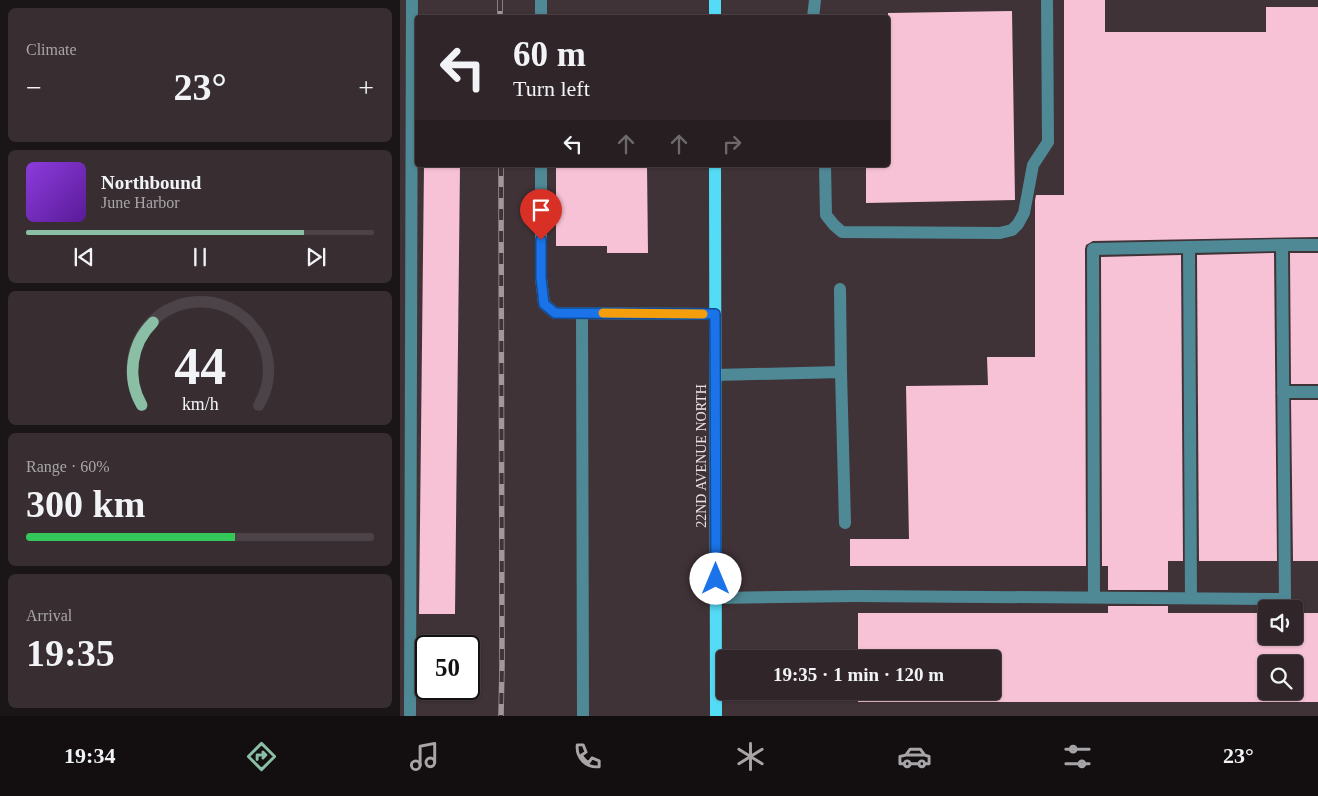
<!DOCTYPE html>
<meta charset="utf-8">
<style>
body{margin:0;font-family:Georgia,serif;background:#382e32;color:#f1f3f6;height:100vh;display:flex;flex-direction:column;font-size:19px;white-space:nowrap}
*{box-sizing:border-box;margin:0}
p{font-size:16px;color:#a8a5a8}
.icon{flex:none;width:28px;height:28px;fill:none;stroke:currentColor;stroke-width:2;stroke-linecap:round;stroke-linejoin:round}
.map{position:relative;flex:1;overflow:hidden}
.drawer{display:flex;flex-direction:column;gap:8px;padding:8px;background:#1a1517;width:400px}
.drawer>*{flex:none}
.hud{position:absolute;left:15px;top:15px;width:475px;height:152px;border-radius:5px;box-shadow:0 1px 4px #0004,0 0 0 1px #4b4347;background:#30262a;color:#f1f3f6;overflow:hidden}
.buttons{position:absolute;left:858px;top:600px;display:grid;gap:10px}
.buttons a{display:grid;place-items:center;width:45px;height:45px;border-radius:5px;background:#30262a;box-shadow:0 1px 4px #0004,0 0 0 1px #4b4347;font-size:25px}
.speed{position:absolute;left:15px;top:635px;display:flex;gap:10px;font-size:25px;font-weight:700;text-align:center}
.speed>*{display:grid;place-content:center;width:65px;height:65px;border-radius:50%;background:#30262a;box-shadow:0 1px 4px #0004,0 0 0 1px #4b4347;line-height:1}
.speed .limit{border:2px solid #111;border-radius:8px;background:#fff;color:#111}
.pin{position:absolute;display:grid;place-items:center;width:42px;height:42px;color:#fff;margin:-51px -21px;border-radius:50% 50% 50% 0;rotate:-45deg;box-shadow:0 0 5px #0007}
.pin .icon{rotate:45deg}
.me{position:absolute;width:55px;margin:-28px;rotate:0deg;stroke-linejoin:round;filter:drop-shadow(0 0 4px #0008)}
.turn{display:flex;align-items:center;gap:18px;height:105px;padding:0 15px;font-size:22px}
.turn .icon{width:65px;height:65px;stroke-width:2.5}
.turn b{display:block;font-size:35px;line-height:42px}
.lanes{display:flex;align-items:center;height:48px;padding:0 15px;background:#0003;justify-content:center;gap:25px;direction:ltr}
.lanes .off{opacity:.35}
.big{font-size:38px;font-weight:700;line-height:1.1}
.drawer .card{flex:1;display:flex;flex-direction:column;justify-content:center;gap:8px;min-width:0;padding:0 18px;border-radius:8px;background:#382e32}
.drawer .dial{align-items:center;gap:0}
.dial svg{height:130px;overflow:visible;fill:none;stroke:#4b4347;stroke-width:7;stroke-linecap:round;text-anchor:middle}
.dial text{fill:#f1f3f6;stroke:none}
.song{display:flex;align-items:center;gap:15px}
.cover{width:60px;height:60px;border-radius:8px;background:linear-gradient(135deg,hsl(270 70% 55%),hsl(270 70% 35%))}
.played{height:5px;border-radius:2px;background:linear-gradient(90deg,#8abfa5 80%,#4b4347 80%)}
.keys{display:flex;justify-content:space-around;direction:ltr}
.heat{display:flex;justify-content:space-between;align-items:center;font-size:28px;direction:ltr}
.charge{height:8px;border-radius:4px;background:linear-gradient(90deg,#34c759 60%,#4b4347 0)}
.trip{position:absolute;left:316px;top:650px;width:285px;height:50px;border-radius:5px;background:#30262a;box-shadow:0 1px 4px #0004,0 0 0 1px #4b4347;font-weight:700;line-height:50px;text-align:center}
.tab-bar{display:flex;height:80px;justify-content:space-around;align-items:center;background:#130f11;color:#a8a5a8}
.tab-bar .icon{width:35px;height:35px}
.tab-bar .selected{color:#8abfa5}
.tab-bar b{font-size:22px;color:#f1f3f6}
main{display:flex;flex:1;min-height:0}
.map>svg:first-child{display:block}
</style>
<main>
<section class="drawer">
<div class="card"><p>Climate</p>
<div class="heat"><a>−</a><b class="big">23°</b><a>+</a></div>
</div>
<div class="card">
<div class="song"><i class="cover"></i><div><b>Northbound</b><p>June Harbor</p></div></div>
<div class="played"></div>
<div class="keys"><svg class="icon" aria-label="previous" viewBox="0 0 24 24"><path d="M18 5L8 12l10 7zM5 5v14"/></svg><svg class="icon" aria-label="pause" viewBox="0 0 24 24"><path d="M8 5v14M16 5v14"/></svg><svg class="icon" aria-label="next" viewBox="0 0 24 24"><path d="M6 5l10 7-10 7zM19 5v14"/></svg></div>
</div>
<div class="card dial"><svg viewBox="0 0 100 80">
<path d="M14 69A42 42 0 1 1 86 69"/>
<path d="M14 69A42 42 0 0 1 21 18" stroke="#8abfa5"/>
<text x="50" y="56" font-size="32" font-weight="700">44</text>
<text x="50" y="72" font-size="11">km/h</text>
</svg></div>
<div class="card"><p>Range · 60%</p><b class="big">300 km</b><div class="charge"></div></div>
<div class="card"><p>Arrival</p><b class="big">19:35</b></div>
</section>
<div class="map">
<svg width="918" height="716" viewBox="0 0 918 716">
<rect width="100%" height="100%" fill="#403338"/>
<g fill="#f8c2d6" fill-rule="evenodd">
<polygon points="664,0 705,0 705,32 866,32 866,7 918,7 918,237 693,241 686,245 685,249 686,566 450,566 450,539 509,539 506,386 588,385 587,357 635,357 635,200 636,195 664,195"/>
<polygon points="612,11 615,200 466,203 466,165 488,165 488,13"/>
<polygon points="24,165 60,165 55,614 19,614"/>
<polygon points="156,165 247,165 248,253 207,253 207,246 156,246"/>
<polygon points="874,253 877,561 799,561 797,255"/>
<polygon points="890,253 918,253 918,384 891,384"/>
<polygon points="781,255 783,561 768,561 768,590 708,590 708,566 702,566 701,257"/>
<polygon points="891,400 918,400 918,561 893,561"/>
<path d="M 708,606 L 768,606 L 768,613 L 866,613 L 866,636 L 894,636 L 894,613 L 918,613 L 918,702 L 458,702 L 458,691 L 592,691 L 592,659 L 458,659 L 458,613 L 708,613 ZM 866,664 L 894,664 L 894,691 L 866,691 Z"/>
</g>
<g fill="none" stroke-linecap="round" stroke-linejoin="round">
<g stroke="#4f8996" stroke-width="12">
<polyline points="141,18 141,0"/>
<polyline points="413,18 415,0"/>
<polyline points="141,165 141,278 144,304 155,313 315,314"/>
<polyline points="425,165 426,215 434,225 442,232 600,233 612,230 618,224 624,213 633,165 648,142 647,0"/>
<polyline points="789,247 791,598"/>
<polyline points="440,289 441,372"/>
<polyline points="182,313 183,716"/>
<polyline points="315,375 441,372 445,523"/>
<polyline points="883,392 918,392"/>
<polyline points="694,597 693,249 882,245"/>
<polyline points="316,598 456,596 885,599 882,245 918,245"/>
<polyline points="10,714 12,0"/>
</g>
<g stroke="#54dbf5" stroke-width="12">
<polyline points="315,0 315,18"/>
<polyline points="315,165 316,716"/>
</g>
<defs>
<g id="rail">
<polyline points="100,0 100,18"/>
<polyline points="101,165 102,665 101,716"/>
</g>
</defs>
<use href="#rail" stroke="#a2989c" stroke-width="5.5"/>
<use href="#rail" stroke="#403338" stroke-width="4" stroke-dasharray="11" stroke-linecap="butt"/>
</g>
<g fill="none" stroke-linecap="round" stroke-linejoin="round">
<defs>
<polyline id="route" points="141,240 141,278 144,304 155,313 315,314 316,579"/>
</defs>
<use href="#route" stroke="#114b97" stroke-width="12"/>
<use href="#route" stroke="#1a73e8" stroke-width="9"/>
<polyline stroke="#f59e0b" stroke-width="9" points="203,313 303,314"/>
</g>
<g text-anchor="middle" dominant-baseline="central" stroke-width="5" stroke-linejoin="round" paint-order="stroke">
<g font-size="14" fill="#e9e0e3" stroke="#403338">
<text transform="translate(301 456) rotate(-90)">22ND AVENUE NORTH</text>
</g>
</g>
</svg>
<div class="buttons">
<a><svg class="icon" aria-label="sound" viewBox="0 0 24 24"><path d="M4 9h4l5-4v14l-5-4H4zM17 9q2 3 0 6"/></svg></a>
<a><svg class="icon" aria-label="search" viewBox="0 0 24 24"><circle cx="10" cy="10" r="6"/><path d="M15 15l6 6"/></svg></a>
</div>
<div class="speed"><div class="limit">50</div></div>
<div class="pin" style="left:141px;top:240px;background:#d93025"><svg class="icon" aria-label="arrive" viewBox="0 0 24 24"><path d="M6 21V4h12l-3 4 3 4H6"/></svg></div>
<svg class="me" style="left:316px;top:579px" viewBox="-20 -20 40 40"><circle r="19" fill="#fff"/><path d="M0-13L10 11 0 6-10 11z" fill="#1a73e8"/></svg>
<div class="trip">19:35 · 1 min · 120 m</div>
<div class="hud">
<div class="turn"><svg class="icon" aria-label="left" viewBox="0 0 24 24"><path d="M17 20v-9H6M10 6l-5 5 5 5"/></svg><div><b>60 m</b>Turn left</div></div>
<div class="lanes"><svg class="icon" aria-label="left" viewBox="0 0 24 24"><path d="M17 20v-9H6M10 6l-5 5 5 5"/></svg><svg class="icon off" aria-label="ahead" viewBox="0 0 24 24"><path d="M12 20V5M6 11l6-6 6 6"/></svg><svg class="icon off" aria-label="ahead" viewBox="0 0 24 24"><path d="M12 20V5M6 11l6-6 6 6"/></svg><svg class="icon off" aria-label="right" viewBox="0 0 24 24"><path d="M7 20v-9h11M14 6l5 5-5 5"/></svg></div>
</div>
</div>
</main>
<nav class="tab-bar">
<b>19:34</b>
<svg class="icon selected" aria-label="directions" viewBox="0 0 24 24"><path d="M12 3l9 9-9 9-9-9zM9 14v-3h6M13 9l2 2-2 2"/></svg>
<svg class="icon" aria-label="music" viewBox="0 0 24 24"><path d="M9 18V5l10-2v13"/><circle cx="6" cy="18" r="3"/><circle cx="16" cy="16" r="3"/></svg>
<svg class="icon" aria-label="phone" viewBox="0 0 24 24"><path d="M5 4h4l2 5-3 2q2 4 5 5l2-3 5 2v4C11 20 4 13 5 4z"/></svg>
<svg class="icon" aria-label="climate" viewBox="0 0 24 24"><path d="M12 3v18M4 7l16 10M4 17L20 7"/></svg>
<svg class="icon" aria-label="car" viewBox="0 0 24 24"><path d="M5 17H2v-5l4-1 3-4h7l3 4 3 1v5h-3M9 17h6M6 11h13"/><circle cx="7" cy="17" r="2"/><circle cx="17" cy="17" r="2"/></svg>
<svg class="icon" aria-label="filters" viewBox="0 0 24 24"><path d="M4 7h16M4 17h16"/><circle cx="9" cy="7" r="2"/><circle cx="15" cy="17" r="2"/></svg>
<b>23°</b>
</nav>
